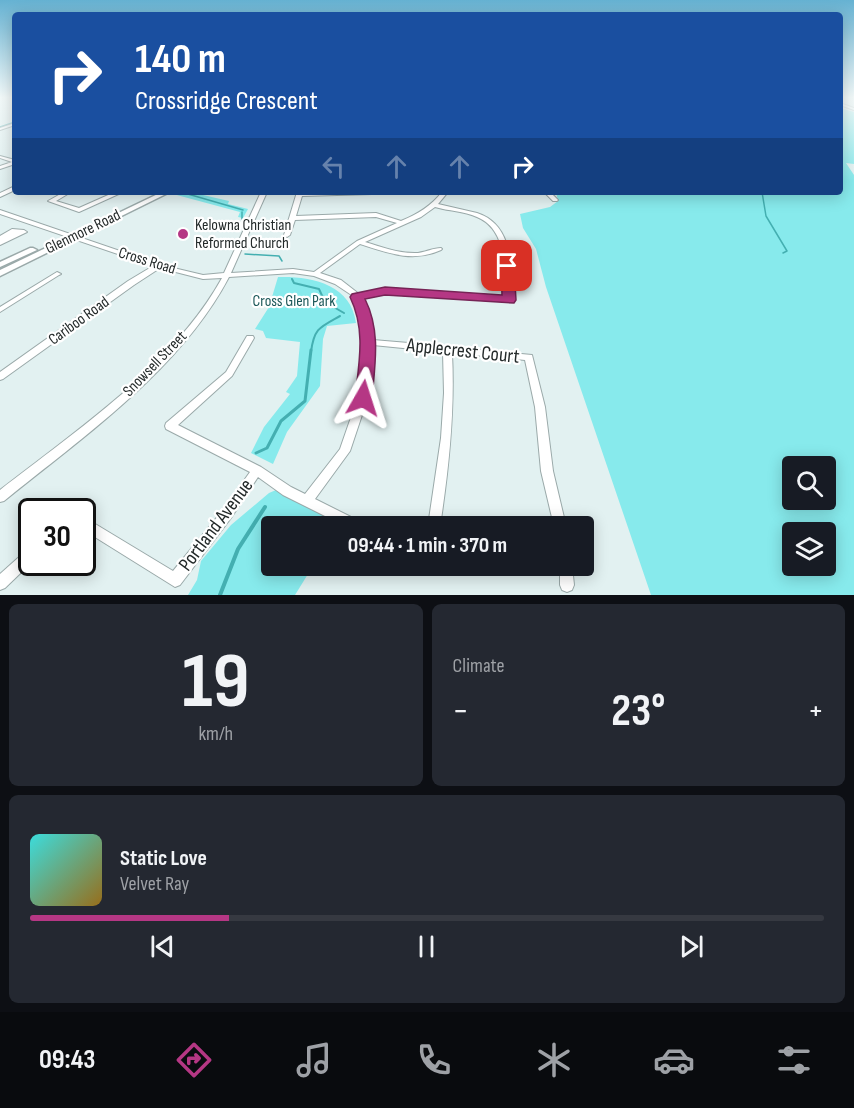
<!DOCTYPE html>
<meta charset="utf-8">
<style>
body{margin:0;font-family:"Sofia Sans Condensed",sans-serif;background:#242831;color:#f1f3f6;height:100vh;display:flex;flex-direction:column;font-size:22px;white-space:nowrap}
*{box-sizing:border-box;margin:0}
p{font-size:20px;color:#9ea1a6}
.icon{flex:none;width:33px;height:33px;fill:none;stroke:currentColor;stroke-width:2;stroke-linecap:round;stroke-linejoin:round}
.map{position:relative;height:595px;overflow:hidden}
.details{display:flex;flex-direction:column;gap:9px;padding:9px;background:#0d0f14;flex:1}
.details>*{flex:none}
.banner{position:absolute;left:12px;top:12px;width:831px;height:183px;border-radius:6px;box-shadow:0 3px 15px #0003;background:#1a4fa0;color:#fff;overflow:hidden}
.buttons{position:absolute;left:782px;top:456px;display:grid;gap:12px}
.buttons a{display:grid;place-items:center;width:54px;height:54px;border-radius:6px;background:#171b24;box-shadow:0 3px 15px #0003;font-size:30px}
.speed{position:absolute;left:18px;top:498px;display:flex;gap:12px;font-size:30px;font-weight:700;text-align:center}
.speed>*{display:grid;place-content:center;width:78px;height:78px;border-radius:50%;background:#171b24;box-shadow:0 3px 15px #0003;line-height:1}
.speed .limit{border:3px solid #111;border-radius:9px;background:#fff;color:#111}
.pin{position:absolute;display:grid;place-items:center;width:51px;height:51px;color:#fff;margin:-26px;border-radius:12px;box-shadow:0 3px 9px #0006}
.me{position:absolute;width:66px;margin:-33px;rotate:6deg;stroke-linejoin:round;filter:drop-shadow(0 0 4px #0008)}
.turn{display:flex;align-items:center;gap:21px;height:126px;padding:0 24px;font-size:27px}
.turn .icon{width:78px;height:78px;stroke-width:2.5}
.turn b{display:block;font-size:42px;line-height:51px}
.lanes{display:flex;align-items:center;height:57px;padding:0 24px;background:#0003;justify-content:center;gap:30px;direction:ltr}
.lanes .off{opacity:.35}
.big{font-size:45px;font-weight:700;line-height:1.1}
.details .tile{flex:1;display:flex;flex-direction:column;justify-content:center;gap:9px;min-width:0;padding:0 21px;border-radius:9px;background:#242831}
.details .dial{align-items:center;gap:0}
.dial b{font-size:78px;line-height:1}
.song{display:flex;align-items:center;gap:18px}
.cover{width:72px;height:72px;border-radius:9px;background:linear-gradient(135deg,hsl(180 70% 55%),hsl(40 70% 35%))}
.played{height:6px;border-radius:3px;background:linear-gradient(90deg,#b53784 25%,#363941 25%)}
.keys{display:flex;justify-content:space-around;direction:ltr}
.heat{display:flex;justify-content:space-between;align-items:center;font-size:33px;direction:ltr}
.details .tiles{flex:1;display:grid;gap:9px;grid-template-columns:1fr 1fr}
.tile:last-child{grid-column:span 2}
.trip{position:absolute;left:261px;top:516px;width:333px;height:60px;border-radius:6px;background:#171b24;box-shadow:0 3px 15px #0003;font-weight:700;line-height:60px;text-align:center}
.dock{display:flex;height:96px;justify-content:space-around;align-items:center;background:#090b0e;color:#9ea1a6}
.dock .icon{width:42px;height:42px}
.dock .active{color:#b53784}
.dock b{font-size:27px;color:#f1f3f6}
.map>svg:first-child{display:block}
</style>
<div class="map">
<svg width="854" height="595" viewBox="0 0 854 595">
<rect width="100%" height="100%" fill="#e2f1f1"/>
<g fill="#87eaec" fill-rule="evenodd">
<path d="M 840,108 L 854,112 L 854,164 L 846,163 L 854,175 L 854,595 L 651,595 L 546,287 L 536,249 L 523,228 L 520,214 L 550,207 L 558,201 L 556,192 L 840,192 ZM 792,466 L 825,466 L 825,500 L 792,500 ZM 792,532 L 825,532 L 825,566 L 792,566 Z"/>
<polygon points="176,192 190,192 229,201 228,204 248,209 243,218 238,217 240,212 173,194"/>
<path d="M 278,277 C 311,276 351,284 356,323 L 327,326 L 323,339 L 320,386 L 287,432 L 273,464 L 251,453 L 264,427 L 290,394 L 286,392 L 297,376 L 300,342 L 266,338 L 263,331 L 255,329 L 269,307 Z"/>
<polygon points="276,490 341,522 338,526 272,526 272,566 313,566 295,595 188,595 197,580 201,561 231,525 269,493"/>
</g>
<g fill="none" stroke-linecap="round" stroke-linejoin="round">
<g stroke="#44afb1" stroke-width="1.5">
<polyline points="0,127 15,122"/>
<polyline points="181,192 243,210"/>
<polyline points="762,192 766,216 787,251 783,253"/>
<polyline points="242,212 242,219"/>
<polyline points="245,254 279,256 282,261"/>
</g>
<g stroke="#44afb1" stroke-width="2">
<polyline points="292,279 294,283 319,289 325,302 344,313"/>
<path d="M 311,352 C 314,328 320,327 340,316"/>
</g>
<polyline stroke="#44afb1" stroke-width="3" points="256,453 267,448 281,421 305,401 311,350"/>
<polyline stroke="#44afb1" stroke-width="4" points="220,595 238,549 265,507"/>
<defs>
<g id="minor">
<polygon points="840,103 854,108 854,110 840,105"/>
<polygon points="15,123 15,125 0,130 0,128"/>
<polygon points="0,156 15,160 15,164 0,169 0,166 12,162 0,158"/>
<polygon points="15,186 15,190 0,197 0,193"/>
<polygon points="64,192 71,192 56,201 79,208 115,192 123,192 79,212 48,201"/>
<path d="M 261,192 L 267,192 L 231,273 L 293,269 L 314,272 L 357,241 L 397,223 L 376,217 L 295,220 L 290,235 L 287,237 L 285,236 L 284,235 L 297,192 L 375,192 L 372,194 L 302,196 L 296,216 L 376,213 L 401,221 C 418,214 431,206 442,192 L 448,192 L 438,204 L 477,213 C 514,225 511,268 513,300 L 512,302 L 385,293 L 361,298 L 369,313 L 373,340 L 444,346 L 447,345 L 450,347 L 532,355 L 545,407 L 553,471 L 566,526 L 554,526 L 541,471 L 535,407 L 525,360 L 452,353 C 455,411 449,468 440,526 L 428,526 L 441,438 L 444,393 L 443,352 L 373,345 L 368,397 L 350,451 L 315,499 L 361,522 L 363,526 L 345,526 L 283,495 L 258,477 L 231,518 L 180,585 L 175,587 L 82,529 L 82,516 L 173,571 L 223,510 L 250,472 L 166,429 L 165,426 L 166,423 L 226,372 L 247,336 L 253,336 L 254,338 L 232,376 L 178,425 L 261,467 L 291,487 L 305,494 L 340,449 L 358,397 L 365,342 L 361,313 L 353,296 L 335,284 L 314,276 L 293,273 L 229,277 C 180,370 84,436 4,501 L 0,502 L 0,490 C 77,430 174,365 222,278 L 203,279 L 160,268 L 134,285 L 3,379 L 0,380 L 0,372 L 128,281 L 153,266 L 0,214 L 0,210 L 161,265 L 203,275 L 224,273 ZM 435,207 C 448,211 464,211 477,217 C 508,230 504,269 505,297 L 385,289 L 359,294 L 341,280 L 320,273 L 360,244 C 388,253 413,263 441,250 L 442,249 L 441,248 C 433,248 426,252 418,253 C 399,254 382,247 365,242 L 421,217 Z"/>
<polygon points="544,192 550,192 558,200 557,201 553,201"/>
<polygon points="12,229 24,230 27,232 0,245 0,236"/>
<polygon points="57,272 61,274 59,275 0,312 0,307"/>
<polygon points="32,547 32,562 5,588 0,590 0,574 28,549"/>
<polygon points="560,566 572,566 574,585 572,590 567,592 562,590 560,585"/>
</g>
<g id="major">
<polygon points="162,192 170,192 0,276 0,270"/>
<polygon points="30,248 33,248 37,250 0,267 0,262"/>
</g>
</defs>
<use href="#minor" stroke="#9aa9a9" stroke-width="2"/>
<use href="#major" stroke="#9aa9a9" stroke-width="3"/>
<use href="#minor" fill="#fff" fill-rule="evenodd"/>
<use href="#major" fill="#fff" fill-rule="evenodd"/>
</g>
<linearGradient id="sky" x2="0" y2="1"><stop stop-color="#66b2d2"/><stop offset="0.54" stop-color="#f2f9f9"/><stop offset="1" stop-color="#f2f9f9" stop-opacity="0"/></linearGradient>
<rect width="854" height="181" fill="url(#sky)"/>
<path fill="#b53784" stroke="#762456" stroke-width="1.5" d="M 507,262 L 514,266 L 516,300 L 514,303 L 385,295 L 365,299 C 381,331 375,364 372,398 L 369,402 L 363,404 L 357,402 L 355,398 C 359,363 366,330 350,297 L 352,294 L 385,287 L 502,295 L 501,266 Z"/>
<circle fill="#b53784" stroke="#fff" stroke-width="2" cx="183" cy="234" r="6"/>
<g text-anchor="middle" dominant-baseline="central" stroke-width="4.5" stroke-linejoin="round" paint-order="stroke">
<g font-size="16" fill="#242a2a" stroke="#fff" text-anchor="start">
<text x="195" y="225">Kelowna Christian<tspan x="195" dy="18">Reformed Church</tspan></text>
</g>
<g font-size="16" fill="#242a2a" stroke="#fff">
<text transform="translate(83 232) rotate(-26)">Glenmore Road</text>
<text transform="translate(147 261) rotate(17)">Cross Road</text>
<text transform="translate(79 321) rotate(-36)">Cariboo Road</text>
<text transform="translate(155 364) rotate(-46)">Snowsell Street</text>
</g>
<g font-size="16" fill="#1b5758" stroke="#fff">
<text x="294" y="301">Cross Glen Park</text>
</g>
<g font-size="20" fill="#242a2a" stroke="#fff">
<text transform="translate(463 351) rotate(6)">Applecrest Court</text>
<text transform="translate(216 525) rotate(-53)">Portland Avenue</text>
</g>
</g>
</svg>
<div class="buttons">
<a><svg class="icon" aria-label="search" viewBox="0 0 24 24"><circle cx="10" cy="10" r="6"/><path d="M15 15l6 6"/></svg></a>
<a><svg class="icon" aria-label="layers" viewBox="0 0 24 24"><path d="M12 4l9 5-9 5-9-5zM3 14l9 5 9-5"/></svg></a>
</div>
<div class="speed"><div class="limit">30</div></div>
<div class="pin" style="left:507px;top:266px;background:#d93025"><svg class="icon" aria-label="arrive" viewBox="0 0 24 24"><path d="M6 21V4h12l-3 4 3 4H6"/></svg></div>
<svg class="me" style="left:363px;top:398px" viewBox="-20 -20 40 40"><path d="M0-17L14 15 0 8-14 15z" fill="#b53784" stroke="#fff" stroke-width="4"/></svg>
<div class="trip">09:44 · 1 min · 370 m</div>
<div class="banner">
<div class="turn"><svg class="icon" aria-label="right" viewBox="0 0 24 24"><path d="M7 20v-9h11M14 6l5 5-5 5"/></svg><div><b>140 m</b>Crossridge Crescent</div></div>
<div class="lanes"><svg class="icon off" aria-label="left" viewBox="0 0 24 24"><path d="M17 20v-9H6M10 6l-5 5 5 5"/></svg><svg class="icon off" aria-label="ahead" viewBox="0 0 24 24"><path d="M12 20V5M6 11l6-6 6 6"/></svg><svg class="icon off" aria-label="ahead" viewBox="0 0 24 24"><path d="M12 20V5M6 11l6-6 6 6"/></svg><svg class="icon" aria-label="right" viewBox="0 0 24 24"><path d="M7 20v-9h11M14 6l5 5-5 5"/></svg></div>
</div>
</div>
<section class="details">
<div class="tiles">
<div class="tile dial"><b>19</b><p>km/h</p></div>
<div class="tile"><p>Climate</p>
<div class="heat"><a>−</a><b class="big">23°</b><a>+</a></div>
</div>
<div class="tile">
<div class="song"><i class="cover"></i><div><b>Static Love</b><p>Velvet Ray</p></div></div>
<div class="played"></div>
<div class="keys"><svg class="icon" aria-label="previous" viewBox="0 0 24 24"><path d="M18 5L8 12l10 7zM5 5v14"/></svg><svg class="icon" aria-label="pause" viewBox="0 0 24 24"><path d="M8 5v14M16 5v14"/></svg><svg class="icon" aria-label="next" viewBox="0 0 24 24"><path d="M6 5l10 7-10 7zM19 5v14"/></svg></div>
</div>
</div>
</section>
<nav class="dock">
<b>09:43</b>
<svg class="icon active" aria-label="directions" viewBox="0 0 24 24"><path d="M12 3l9 9-9 9-9-9zM9 14v-3h6M13 9l2 2-2 2"/></svg>
<svg class="icon" aria-label="music" viewBox="0 0 24 24"><path d="M9 18V5l10-2v13"/><circle cx="6" cy="18" r="3"/><circle cx="16" cy="16" r="3"/></svg>
<svg class="icon" aria-label="phone" viewBox="0 0 24 24"><path d="M5 4h4l2 5-3 2q2 4 5 5l2-3 5 2v4C11 20 4 13 5 4z"/></svg>
<svg class="icon" aria-label="climate" viewBox="0 0 24 24"><path d="M12 3v18M4 7l16 10M4 17L20 7"/></svg>
<svg class="icon" aria-label="car" viewBox="0 0 24 24"><path d="M5 17H2v-5l4-1 3-4h7l3 4 3 1v5h-3M9 17h6M6 11h13"/><circle cx="7" cy="17" r="2"/><circle cx="17" cy="17" r="2"/></svg>
<svg class="icon" aria-label="filters" viewBox="0 0 24 24"><path d="M4 7h16M4 17h16"/><circle cx="9" cy="7" r="2"/><circle cx="15" cy="17" r="2"/></svg>
</nav>
